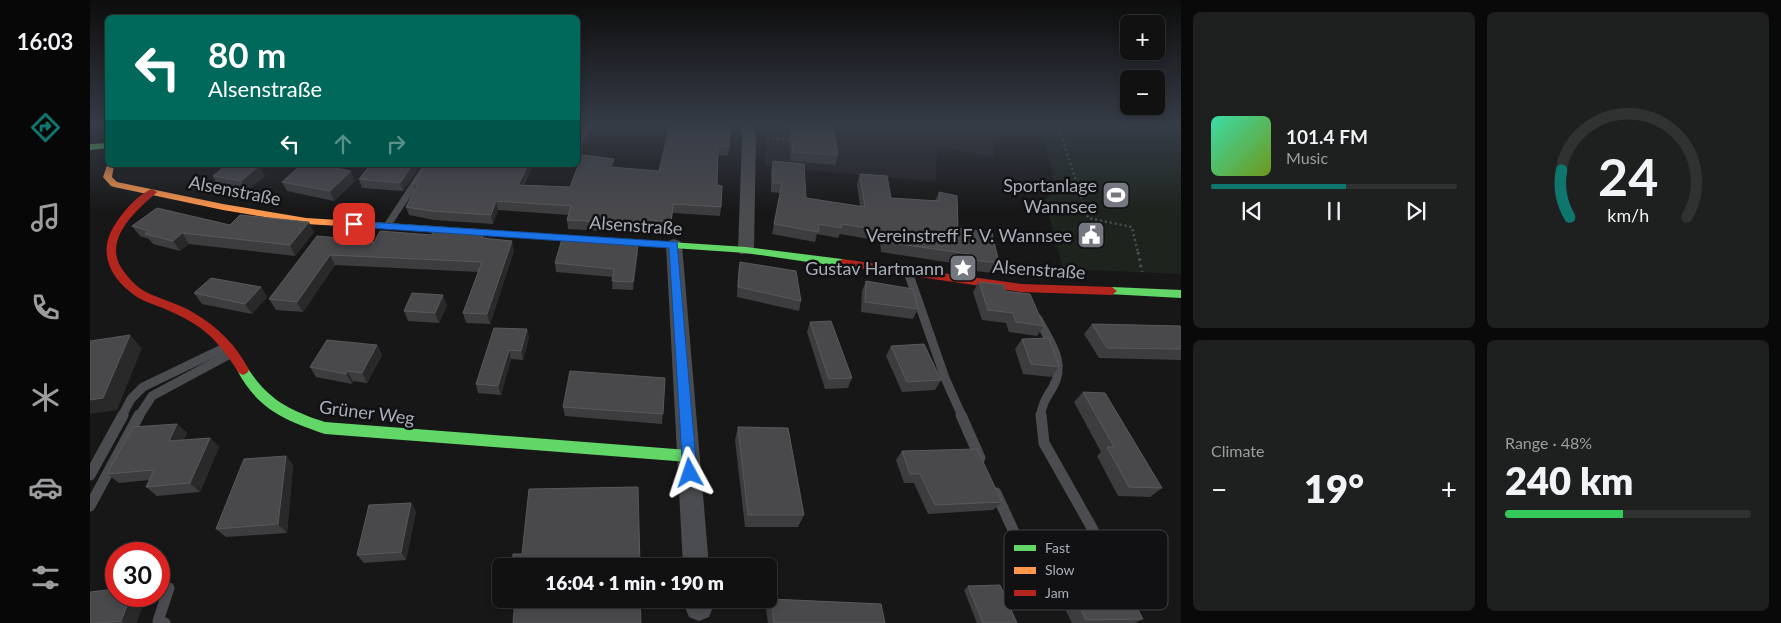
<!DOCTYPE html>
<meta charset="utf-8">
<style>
body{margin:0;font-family:Lato,sans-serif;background:#1e1f1f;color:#f1f3f6;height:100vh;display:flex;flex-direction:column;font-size:19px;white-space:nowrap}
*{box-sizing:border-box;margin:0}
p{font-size:16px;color:#9c9d9f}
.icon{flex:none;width:28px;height:28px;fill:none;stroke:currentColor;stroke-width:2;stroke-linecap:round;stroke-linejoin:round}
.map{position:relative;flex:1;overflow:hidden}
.sheet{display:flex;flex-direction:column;gap:12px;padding:12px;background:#090909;width:600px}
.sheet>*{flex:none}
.banner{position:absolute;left:15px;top:15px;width:475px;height:152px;border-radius:8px;box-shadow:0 2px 8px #0003,0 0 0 1px #303131;background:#00695c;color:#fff;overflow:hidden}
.controls{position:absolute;left:1030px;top:15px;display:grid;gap:10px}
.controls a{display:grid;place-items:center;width:45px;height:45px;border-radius:8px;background:#111;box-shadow:0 2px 8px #0003,0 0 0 1px #303131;font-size:25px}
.speed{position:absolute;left:15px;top:542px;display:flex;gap:10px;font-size:25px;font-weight:700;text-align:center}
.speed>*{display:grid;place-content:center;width:65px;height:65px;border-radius:50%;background:#111;box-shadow:0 2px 8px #0003,0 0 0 1px #303131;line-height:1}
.speed .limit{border:8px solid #d22;background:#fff;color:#111}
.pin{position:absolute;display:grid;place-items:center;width:42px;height:42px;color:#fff;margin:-21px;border-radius:10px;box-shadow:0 2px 8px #0006}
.me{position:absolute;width:55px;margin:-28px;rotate:355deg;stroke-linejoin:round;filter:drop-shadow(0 0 4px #0008)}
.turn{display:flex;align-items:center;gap:18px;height:105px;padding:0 20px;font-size:22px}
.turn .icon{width:65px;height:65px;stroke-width:2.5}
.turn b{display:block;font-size:35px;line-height:42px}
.lanes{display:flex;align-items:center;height:48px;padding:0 20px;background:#0003;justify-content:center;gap:25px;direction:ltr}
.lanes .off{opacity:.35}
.big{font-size:38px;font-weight:800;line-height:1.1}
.sheet .tile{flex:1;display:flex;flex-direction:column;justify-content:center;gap:8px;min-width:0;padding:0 18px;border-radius:8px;background:#1e1f1f}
.sheet .dial{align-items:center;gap:0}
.dial svg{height:130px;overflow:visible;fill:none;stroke:#303131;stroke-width:7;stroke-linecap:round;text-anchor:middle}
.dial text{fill:#f1f3f6;stroke:none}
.song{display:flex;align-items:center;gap:15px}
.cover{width:60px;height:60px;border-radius:8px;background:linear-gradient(135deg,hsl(160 70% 55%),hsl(80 70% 35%))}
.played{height:5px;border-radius:2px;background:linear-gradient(90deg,#0f766e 55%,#303131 55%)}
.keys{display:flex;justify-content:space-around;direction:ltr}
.heat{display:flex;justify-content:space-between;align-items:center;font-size:28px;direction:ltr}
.charge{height:8px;border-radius:4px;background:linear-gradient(90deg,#34c759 48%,#303131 0)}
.sheet .tiles{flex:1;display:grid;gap:12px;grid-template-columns:repeat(2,1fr)}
.trip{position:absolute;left:402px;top:558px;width:285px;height:50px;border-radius:8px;background:#111;box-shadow:0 2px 8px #0003,0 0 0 1px #303131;font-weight:800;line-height:50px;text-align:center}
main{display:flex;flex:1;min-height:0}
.tab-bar{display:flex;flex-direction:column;width:90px;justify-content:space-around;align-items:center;background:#070707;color:#9c9d9f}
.tab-bar .icon{width:35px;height:35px}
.tab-bar .active{color:#0f766e}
.tab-bar b{font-size:22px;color:#f1f3f6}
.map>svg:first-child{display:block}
</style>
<main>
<nav class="tab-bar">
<b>16:03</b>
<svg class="icon active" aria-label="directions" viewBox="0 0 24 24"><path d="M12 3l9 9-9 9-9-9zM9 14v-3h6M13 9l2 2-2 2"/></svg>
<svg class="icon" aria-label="music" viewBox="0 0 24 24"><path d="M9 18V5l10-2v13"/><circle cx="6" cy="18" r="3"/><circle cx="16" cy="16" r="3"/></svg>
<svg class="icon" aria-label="phone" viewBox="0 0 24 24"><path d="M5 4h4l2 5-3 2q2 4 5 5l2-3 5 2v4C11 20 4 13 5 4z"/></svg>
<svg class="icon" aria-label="climate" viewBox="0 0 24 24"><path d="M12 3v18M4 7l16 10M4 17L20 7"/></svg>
<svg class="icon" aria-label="car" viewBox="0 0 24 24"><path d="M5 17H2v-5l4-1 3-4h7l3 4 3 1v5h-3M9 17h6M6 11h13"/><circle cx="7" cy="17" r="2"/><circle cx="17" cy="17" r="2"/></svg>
<svg class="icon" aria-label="filters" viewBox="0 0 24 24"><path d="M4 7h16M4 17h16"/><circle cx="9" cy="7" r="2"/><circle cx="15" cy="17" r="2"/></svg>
</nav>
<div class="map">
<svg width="1091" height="623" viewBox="0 0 1091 623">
<rect width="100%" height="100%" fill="#171717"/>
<polygon fill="#212123" points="674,125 901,125 904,157 847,147 846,182 675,166"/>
<polygon fill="#1d241e" points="951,125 1091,125 1091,274 973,269 955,200 966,189"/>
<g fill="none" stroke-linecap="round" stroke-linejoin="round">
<g stroke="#4d4e52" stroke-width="2.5" stroke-dasharray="2 3" stroke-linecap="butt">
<polyline points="968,125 998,218 1042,227 1048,253"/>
<polyline points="677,138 700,140"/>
</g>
<polyline stroke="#4d4e52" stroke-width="3" stroke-dasharray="2.5 4" stroke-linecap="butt" points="1048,252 1052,272"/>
<polyline stroke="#4b4c50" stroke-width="7" points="297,226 337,165"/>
<g stroke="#4b4c50" stroke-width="9">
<polyline points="818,272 855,378 872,416"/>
<path d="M 948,319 C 960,342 977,362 963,387 C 957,397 951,405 951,416"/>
<polyline points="32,416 41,399 53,387 136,347"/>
<polyline points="49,416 62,396 140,354"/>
</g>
<g stroke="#4b4c50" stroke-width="11">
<polyline points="871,415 890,458"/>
<polyline points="951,415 954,443 1002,528 1016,558"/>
<polyline points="0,475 33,415"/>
<polyline points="906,493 924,532"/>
<polyline points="0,506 49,415"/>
<polyline points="69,589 79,588 68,621 75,623"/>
</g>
<g fill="#4b4c50" fill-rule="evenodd">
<polygon points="651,125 663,125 666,136 664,250 662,254 650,254 648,250 652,136"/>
<polygon points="584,239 590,241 592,245 619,566 593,566 576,245 578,241"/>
<polygon points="596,599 622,599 623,607 619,617 609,621 599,617 595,607"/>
</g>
<g fill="#63d668" fill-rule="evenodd">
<polygon points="18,143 18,148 0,150 0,144"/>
<polygon points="281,222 656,247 752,259 757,263 752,267 656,253 278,227 276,225 278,223"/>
<polygon points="1022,287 1091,290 1091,298 1018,294 1017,291"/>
<path d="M 153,365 L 157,367 C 178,400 199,410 235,422 L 598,450 L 603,452 L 605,456 L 603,460 L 598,462 L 235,434 C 195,420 168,410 147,370 L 149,367 Z"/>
</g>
<polygon fill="#ff974d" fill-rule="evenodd" points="18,163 18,165 24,165 22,177 27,182 133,204 216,218 281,222 286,225 281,228 216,224 133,210 24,187 21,186 13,177"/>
<g fill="#b3261e" fill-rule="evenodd">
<path d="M 62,189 L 67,192 L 65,194 C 43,213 10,243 35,273 C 41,281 49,289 58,293 C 73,300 89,304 104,313 C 127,326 147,346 159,370 L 157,373 L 153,375 L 149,373 C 138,356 126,339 109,327 C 99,320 87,314 75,309 C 66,305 55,302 47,297 C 20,279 6,252 26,223 C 34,211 48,194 62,189 Z"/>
<polygon points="752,259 931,284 1022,287 1027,291 1022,295 931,292 748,265 747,263"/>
</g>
</g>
<g fill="#3d3d3f">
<polygon points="488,125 503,125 489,160 488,160"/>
<polygon points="580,125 639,147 638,156 628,155 627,185 631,207 630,216 583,213 580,231 551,228 550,233 478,229 477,220 479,215 408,210 403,224 344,220 319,215 316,207 325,191 323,184 443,165 434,185 480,187 524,167 569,171"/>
<polygon points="698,125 743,125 748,155 745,165 701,161"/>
<polygon points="683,161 716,198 770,206 767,184 770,174 801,198 845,201 849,192 868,228 909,263 903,273 877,270 875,265 791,252 790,241 750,234 748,238 727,234 725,242 682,234 690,193 681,192 681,171"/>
<polygon points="331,165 313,191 272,188 269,179"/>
<polygon points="169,166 175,176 157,191 128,186 123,176"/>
<polygon points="265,181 244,201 197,191 192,182"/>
<polygon points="140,225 224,232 205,256 99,244 90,251 63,244 59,239 50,236 42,226"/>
<polygon points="394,232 396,239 424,251 400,324 376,323 373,313 388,272 245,265 213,312 186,310 179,299 227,236 283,241 284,242 342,235"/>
<polygon points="548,244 548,252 543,290 522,289 523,277 466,272 465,263"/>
<polygon points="650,262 711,301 709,311 647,297 648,272"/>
<polygon points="776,281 828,309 823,319 771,312 772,291"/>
<polygon points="889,282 915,291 954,326 947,336 919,332 916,323 892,320 883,292"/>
<polygon points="171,287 177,297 162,314 112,304 104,293"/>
<polygon points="357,305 349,323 318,321 314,311"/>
<polygon points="720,322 762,378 758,388 735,389 717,332"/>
<polygon points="1002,324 1091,327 1091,360 1009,358 994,334"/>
<polygon points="437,329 439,338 433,360 421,359 411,395 388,393 386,384"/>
<polygon points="932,339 969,367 961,377 933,374 925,349"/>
<polygon points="287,345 292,355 277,383 263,381 262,384 226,377 220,367"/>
<polygon points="801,346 851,380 845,390 812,392 796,356"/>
<polygon points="575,378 572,424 475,416 473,407"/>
<polygon points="993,392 1072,488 1060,497 1028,496 1007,456 1011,452 984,402"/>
<polygon points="87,424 97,433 93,440 120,438 129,447 110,492 67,496 56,487 59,480 29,483 17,474"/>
<polygon points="648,427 714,515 708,527 655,527 645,440"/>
<polygon points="812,451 912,502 903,510 838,514 824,483 814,483 806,460"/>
<polygon points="196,456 203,465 197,533 136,537 126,529"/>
<polygon points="321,503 326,512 316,560 274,563 267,555"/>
<polygon points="960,549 1053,619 1045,623 982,623 950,557"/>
<polygon points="878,586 927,623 887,623 874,590"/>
<polygon points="26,596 57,596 46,623 0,623"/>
<polygon points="419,599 550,599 424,611"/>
<polygon points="681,599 795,623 678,623 676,610"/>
</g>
<g fill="#29292a">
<polygon points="499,125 503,125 489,160 488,151"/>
<polygon points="524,159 524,167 520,167"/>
<polygon points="322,165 331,165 313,191 310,183"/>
<polygon points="438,165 443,165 429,193 428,185"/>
<polygon points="169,166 175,176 157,191 151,181"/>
<polygon points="261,171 265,181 244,201 240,191"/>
<polygon points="406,201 408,210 403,224 401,215"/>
<polygon points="219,222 224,232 205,256 200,245"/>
<polygon points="394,232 396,242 392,238"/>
<polygon points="92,233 99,244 90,251 83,241"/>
<polygon points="422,241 424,251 400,324 397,314"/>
<polygon points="548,244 548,252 543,290 543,282"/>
<polygon points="240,255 245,265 213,312 207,302"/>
<polygon points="171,287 177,297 162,314 155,304"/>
<polygon points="353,295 357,305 349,323 345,313"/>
<polygon points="437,329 439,338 433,360 431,351"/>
<polygon points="40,335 52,348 27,410 0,414 0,400"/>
<polygon points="287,345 292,355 277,383 272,373"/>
<polygon points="419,350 421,359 411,395 408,386"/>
<polygon points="257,371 263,381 262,384 256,374"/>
<polygon points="87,424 97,433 89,450 79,441"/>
<polygon points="120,438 129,447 110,492 100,483"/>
<polygon points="196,456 203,465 197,533 188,524"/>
<polygon points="321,503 326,512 316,560 311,552"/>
<polygon points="41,596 57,596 46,623 35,623 31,621"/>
</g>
<g fill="#49494c" stroke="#58595d">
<polygon points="488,125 499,125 488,151"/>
<polygon points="580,125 639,125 640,129 639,147 628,146 627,185 632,186 631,207 583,204 581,222 551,219 550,224 477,220 481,206 406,201 401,215 341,211 316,207 328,184 323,184 335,165 438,165 428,185 480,187 492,155 524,159 520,167 569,171"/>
<polygon points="701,125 743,125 748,155 703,152"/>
<polygon points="683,161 714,164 716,198 775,207 770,174 797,176 801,198 849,201 849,192 867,196 868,228 902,233 909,263 882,260 880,254 795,242 794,231 752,224 751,228 729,224 728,232 684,224 692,183 683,183"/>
<polygon points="136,165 165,165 169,166 151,181 123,176"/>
<polygon points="211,165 231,165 261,171 240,191 192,182"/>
<polygon points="280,165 322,165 310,183 269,179"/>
<polygon points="67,208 140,225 150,215 219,222 200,245 92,233 83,241 55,234 59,231 42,226"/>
<polygon points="343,229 394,232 392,238 422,241 397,314 373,313 392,262 240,255 207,302 179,299 227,236 283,241 283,244 290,231 342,235"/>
<polygon points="472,239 548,244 543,282 522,281 524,269 465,263"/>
<polygon points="650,262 706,271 711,301 648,287"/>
<polygon points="121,278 171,287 155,304 104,293"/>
<polygon points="776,281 823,289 828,309 775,302"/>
<polygon points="889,282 914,285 915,291 940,294 954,326 926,322 923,313 898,310"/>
<polygon points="322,293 353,295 345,313 314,311"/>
<polygon points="741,321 762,378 739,379 720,322"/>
<polygon points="1002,324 1090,326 1091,327 1091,349 1017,348"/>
<polygon points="404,328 437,329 431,351 419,350 408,386 386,384"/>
<polygon points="40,335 13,398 0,400 0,341"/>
<polygon points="959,338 969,367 941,364 932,339"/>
<polygon points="237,340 287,345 272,373 257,371 256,374 220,367"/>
<polygon points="834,344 851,380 817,382 801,346"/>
<polygon points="480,371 575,378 573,414 473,407"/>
<polygon points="993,392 1015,393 1072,488 1039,487 1017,447 1024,447"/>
<polygon points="87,424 79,441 120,438 100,483 56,487 64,470 17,474 43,427"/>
<polygon points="648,427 698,428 714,515 658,515"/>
<polygon points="887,449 912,502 845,505 830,474 820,474 812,451"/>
<polygon points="196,456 188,524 126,529 154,459"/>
<polygon points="548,487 550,566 422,566 423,554 432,554 439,489"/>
<polygon points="321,503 311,552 267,555 279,505"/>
<polygon points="1014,548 1053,619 996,620 960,549"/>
<polygon points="910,585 927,623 893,623 878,586"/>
<polygon points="26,589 26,596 41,596 31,621 11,623 0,623 0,592"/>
<polygon points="425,599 550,599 551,623 423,623"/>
<polygon points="681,599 791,604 795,623 684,623"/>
</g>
<linearGradient id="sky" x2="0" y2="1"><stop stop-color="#0d0d0d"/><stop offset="0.59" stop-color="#363c47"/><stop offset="1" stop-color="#363c47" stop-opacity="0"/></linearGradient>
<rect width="1091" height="212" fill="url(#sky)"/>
<polygon fill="#1a73e8" stroke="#114b97" points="261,221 587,242 607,473 605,478 600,480 595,478 593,473 579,248 264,227 261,226"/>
<defs>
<symbol id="stadium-square" viewBox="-11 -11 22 22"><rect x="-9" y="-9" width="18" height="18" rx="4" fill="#757880" stroke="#111113"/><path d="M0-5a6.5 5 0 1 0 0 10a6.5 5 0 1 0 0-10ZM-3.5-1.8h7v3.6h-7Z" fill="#fff"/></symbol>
<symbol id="civic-square" viewBox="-11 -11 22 22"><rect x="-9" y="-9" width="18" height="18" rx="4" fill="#757880" stroke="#111113"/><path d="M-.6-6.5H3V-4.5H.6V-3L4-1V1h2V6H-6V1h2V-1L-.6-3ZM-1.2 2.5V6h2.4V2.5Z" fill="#fff"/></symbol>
<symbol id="sight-square" viewBox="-11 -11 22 22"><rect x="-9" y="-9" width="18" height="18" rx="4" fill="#757880" stroke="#111113"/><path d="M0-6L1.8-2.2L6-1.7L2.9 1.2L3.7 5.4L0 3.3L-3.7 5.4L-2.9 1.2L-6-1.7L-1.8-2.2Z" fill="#fff"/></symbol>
</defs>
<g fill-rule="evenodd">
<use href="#stadium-square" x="1010" y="179" width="32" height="32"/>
<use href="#civic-square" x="985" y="219" width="32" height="32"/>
<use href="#sight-square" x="857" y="252" width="32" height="32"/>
</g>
<g text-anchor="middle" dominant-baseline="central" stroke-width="5" stroke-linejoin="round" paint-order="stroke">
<g font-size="18" fill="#a8adb8" stroke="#111113" text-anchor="end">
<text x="1007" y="185">Sportanlage<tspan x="1007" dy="21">Wannsee</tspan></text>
<text x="982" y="235">Vereinstreff F. V. Wannsee</text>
<text x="854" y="268">Gustav Hartmann</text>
</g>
<g font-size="18" fill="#a8adb8" stroke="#111113">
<text transform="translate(145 190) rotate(11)">Alsenstraße</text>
<text transform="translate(546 225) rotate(4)">Alsenstraße</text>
<text transform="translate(949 269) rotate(4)">Alsenstraße</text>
<text transform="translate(277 412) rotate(7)">Grüner Weg</text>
</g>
</g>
<rect x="914" y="530" width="164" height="80" rx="8" fill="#111113" stroke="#3e4045" stroke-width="1"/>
<rect x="924" y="545" width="22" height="6" fill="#63d668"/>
<rect x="924" y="567" width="22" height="7" fill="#ff974d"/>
<rect x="924" y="590" width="22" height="6" fill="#b3261e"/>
<g font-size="14" fill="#a8adb8">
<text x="955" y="553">Fast</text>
<text x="955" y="575">Slow</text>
<text x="955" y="598">Jam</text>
</g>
</svg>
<div class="controls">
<a>+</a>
<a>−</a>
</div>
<div class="speed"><div class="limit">30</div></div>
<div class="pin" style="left:264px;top:224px;background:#d93025"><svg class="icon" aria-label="arrive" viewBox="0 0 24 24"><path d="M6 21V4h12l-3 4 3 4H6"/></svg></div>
<svg class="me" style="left:600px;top:473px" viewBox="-20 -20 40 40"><path d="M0-17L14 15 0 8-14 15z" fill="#1a73e8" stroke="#fff" stroke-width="4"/></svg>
<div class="trip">16:04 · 1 min · 190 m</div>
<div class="banner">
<div class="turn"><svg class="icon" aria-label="left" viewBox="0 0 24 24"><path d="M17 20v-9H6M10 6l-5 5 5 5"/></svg><div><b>80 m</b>Alsenstraße</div></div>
<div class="lanes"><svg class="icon" aria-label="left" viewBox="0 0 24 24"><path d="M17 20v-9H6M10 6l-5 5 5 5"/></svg><svg class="icon off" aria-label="ahead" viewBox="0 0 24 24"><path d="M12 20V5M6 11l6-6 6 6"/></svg><svg class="icon off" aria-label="right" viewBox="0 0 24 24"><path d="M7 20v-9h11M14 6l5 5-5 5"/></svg></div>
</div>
</div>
<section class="sheet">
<div class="tiles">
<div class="tile">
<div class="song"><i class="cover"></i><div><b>101.4 FM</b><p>Music</p></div></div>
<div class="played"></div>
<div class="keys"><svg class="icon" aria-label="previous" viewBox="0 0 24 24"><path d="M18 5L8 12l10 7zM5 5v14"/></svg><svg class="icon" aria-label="pause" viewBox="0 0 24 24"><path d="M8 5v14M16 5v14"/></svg><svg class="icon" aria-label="next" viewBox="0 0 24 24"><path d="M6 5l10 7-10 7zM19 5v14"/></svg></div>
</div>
<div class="tile dial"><svg viewBox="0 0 100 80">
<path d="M14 69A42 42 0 1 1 86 69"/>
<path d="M14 69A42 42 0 0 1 9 40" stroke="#0f766e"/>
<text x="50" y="56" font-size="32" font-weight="700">24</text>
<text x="50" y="72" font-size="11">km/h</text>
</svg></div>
<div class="tile"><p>Climate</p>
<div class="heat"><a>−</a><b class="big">19°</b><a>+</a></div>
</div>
<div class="tile"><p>Range · 48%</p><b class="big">240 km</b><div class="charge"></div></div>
</div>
</section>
</main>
